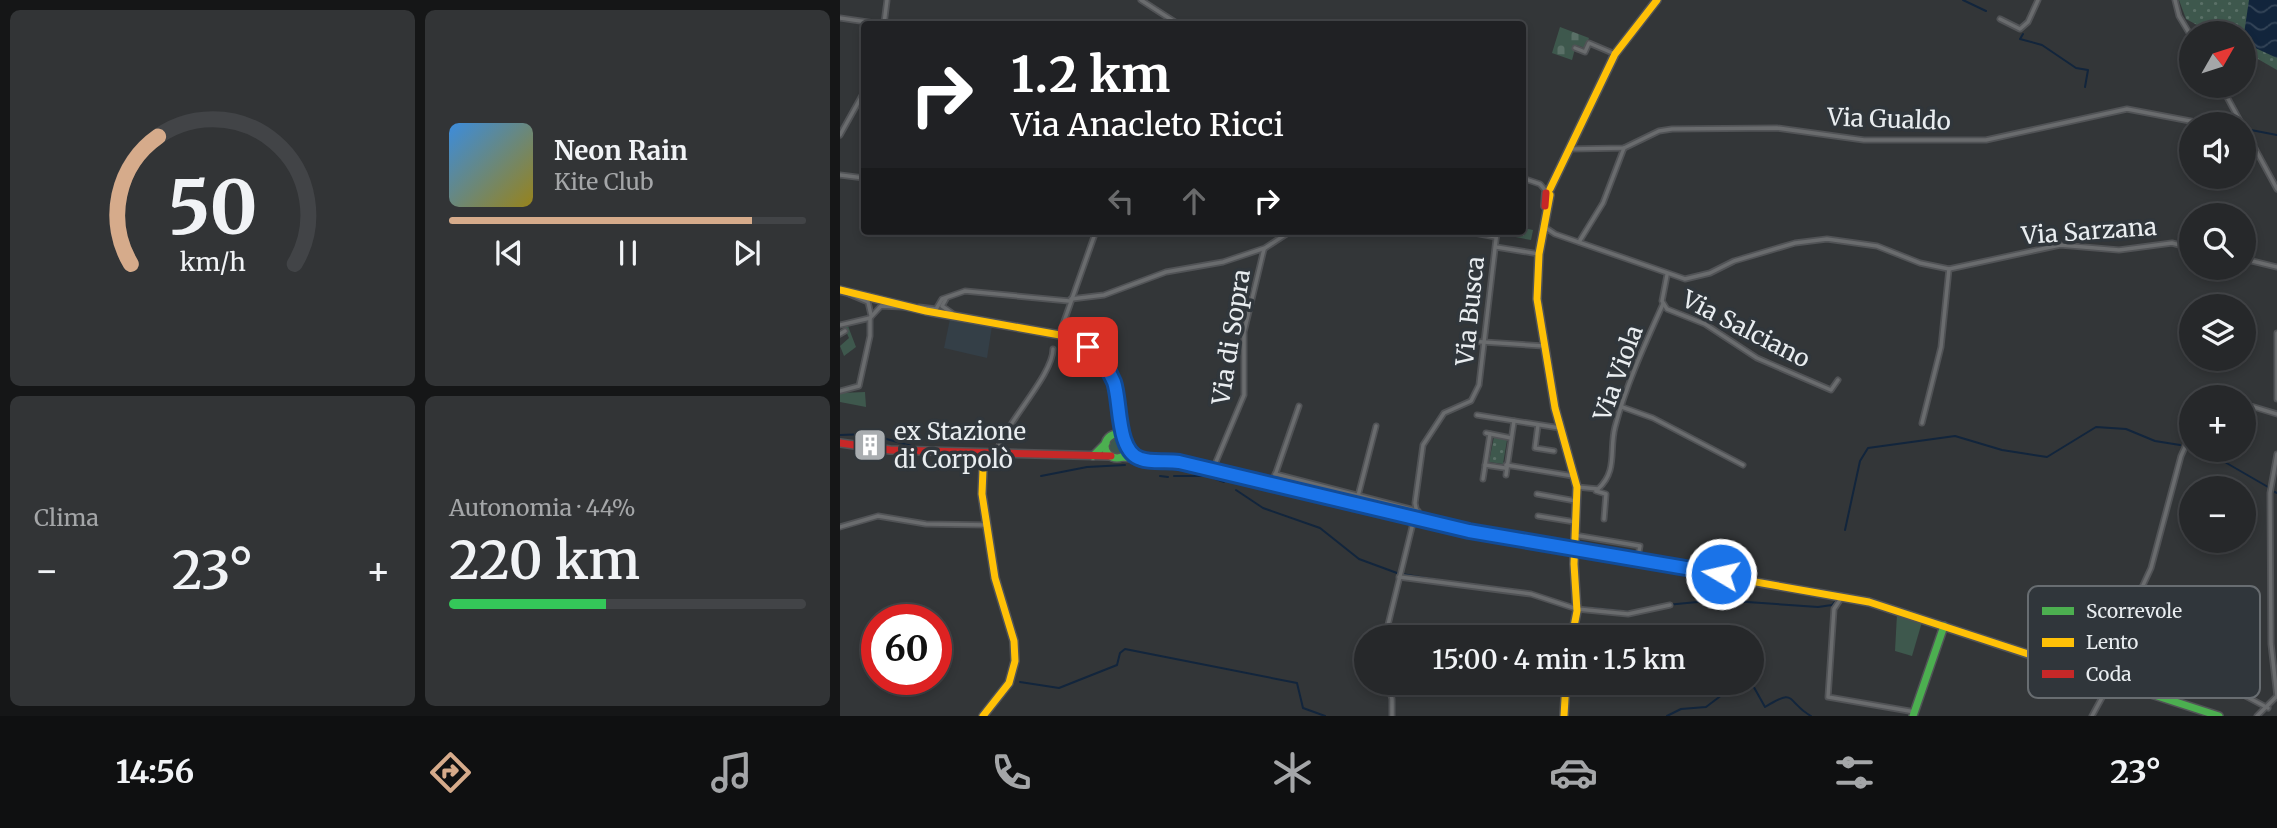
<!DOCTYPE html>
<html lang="it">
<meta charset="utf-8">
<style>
body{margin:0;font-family:Merriweather,serif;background:#323436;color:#f1f3f6;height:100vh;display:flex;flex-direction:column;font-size:26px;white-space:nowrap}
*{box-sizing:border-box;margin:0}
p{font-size:23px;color:#a4a6a8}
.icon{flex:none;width:38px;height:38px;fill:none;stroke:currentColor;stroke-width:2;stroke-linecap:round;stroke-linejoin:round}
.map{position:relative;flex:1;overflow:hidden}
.details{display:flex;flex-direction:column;gap:10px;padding:10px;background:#151617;width:840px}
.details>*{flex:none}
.top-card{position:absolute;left:21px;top:21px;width:665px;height:214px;border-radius:7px;box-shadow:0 4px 10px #0003,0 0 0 2px #424447;background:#202124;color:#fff;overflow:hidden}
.needle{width:46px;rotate:51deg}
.buttons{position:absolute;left:1339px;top:21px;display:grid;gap:14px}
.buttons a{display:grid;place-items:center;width:77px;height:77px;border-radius:50%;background:#26282a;box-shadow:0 4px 10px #0003,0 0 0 2px #424447;font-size:35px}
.speed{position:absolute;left:21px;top:604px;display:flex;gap:14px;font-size:35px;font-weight:700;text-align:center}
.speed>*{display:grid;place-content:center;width:91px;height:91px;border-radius:50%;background:#26282a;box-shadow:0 4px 10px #0003,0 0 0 2px #424447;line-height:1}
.speed .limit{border:10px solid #d22;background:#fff;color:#111}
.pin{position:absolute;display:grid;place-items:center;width:60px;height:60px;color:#fff;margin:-30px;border-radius:14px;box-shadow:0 4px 10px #0006}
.me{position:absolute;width:77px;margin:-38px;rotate:279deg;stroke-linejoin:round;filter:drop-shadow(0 0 5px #0008)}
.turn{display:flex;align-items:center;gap:24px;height:147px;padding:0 35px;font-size:32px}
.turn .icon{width:91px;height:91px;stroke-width:2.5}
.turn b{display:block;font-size:49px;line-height:60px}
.lanes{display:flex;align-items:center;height:66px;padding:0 35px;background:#0003;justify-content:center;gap:35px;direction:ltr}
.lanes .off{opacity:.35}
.big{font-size:52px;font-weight:600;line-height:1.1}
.details .card{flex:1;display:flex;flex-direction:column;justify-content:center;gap:10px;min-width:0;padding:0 24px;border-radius:10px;background:#323436}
.details .dial{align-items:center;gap:0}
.dial svg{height:182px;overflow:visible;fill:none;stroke:#424447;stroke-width:7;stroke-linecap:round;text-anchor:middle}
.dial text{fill:#f1f3f6;stroke:none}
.song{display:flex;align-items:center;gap:21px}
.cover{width:84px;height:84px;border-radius:10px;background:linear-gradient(135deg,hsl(210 70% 55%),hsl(50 70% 35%))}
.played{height:7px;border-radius:4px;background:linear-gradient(90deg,#d6ab8b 85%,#424447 85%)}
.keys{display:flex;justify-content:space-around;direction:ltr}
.heat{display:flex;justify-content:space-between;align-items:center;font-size:38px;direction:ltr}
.charge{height:10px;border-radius:5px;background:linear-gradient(90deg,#34c759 44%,#424447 0)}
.details .tiles{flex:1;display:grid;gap:10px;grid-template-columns:repeat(2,1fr)}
.trip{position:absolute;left:514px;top:625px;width:410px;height:70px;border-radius:35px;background:#26282a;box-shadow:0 4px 10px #0003,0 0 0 2px #424447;font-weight:600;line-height:70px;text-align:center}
.menu{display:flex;height:112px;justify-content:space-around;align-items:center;background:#0f1011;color:#a4a6a8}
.menu .icon{width:49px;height:49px}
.menu .active{color:#d6ab8b}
.menu b{font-size:32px;color:#f1f3f6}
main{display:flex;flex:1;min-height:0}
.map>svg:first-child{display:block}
</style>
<main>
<section class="details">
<div class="tiles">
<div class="card dial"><svg viewBox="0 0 100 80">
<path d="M14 69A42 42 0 1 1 86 69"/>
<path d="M14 69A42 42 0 0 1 26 13" stroke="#d6ab8b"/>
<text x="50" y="56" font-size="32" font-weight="700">50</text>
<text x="50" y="72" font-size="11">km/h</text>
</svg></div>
<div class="card">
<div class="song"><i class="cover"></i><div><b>Neon Rain</b><p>Kite Club</p></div></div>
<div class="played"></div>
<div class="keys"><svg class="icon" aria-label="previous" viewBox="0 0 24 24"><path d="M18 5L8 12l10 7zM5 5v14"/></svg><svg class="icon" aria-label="pause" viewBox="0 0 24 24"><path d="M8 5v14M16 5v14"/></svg><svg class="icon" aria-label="next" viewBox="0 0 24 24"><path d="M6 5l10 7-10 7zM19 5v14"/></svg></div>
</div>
<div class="card"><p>Clima</p>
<div class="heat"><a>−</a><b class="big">23°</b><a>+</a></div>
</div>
<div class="card"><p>Autonomia · 44%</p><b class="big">220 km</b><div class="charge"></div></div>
</div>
</section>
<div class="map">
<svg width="1437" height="716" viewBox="0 0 1437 716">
<defs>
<pattern id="cemetery-stones" width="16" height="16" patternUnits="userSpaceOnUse" patternTransform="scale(1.75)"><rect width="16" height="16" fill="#3e584d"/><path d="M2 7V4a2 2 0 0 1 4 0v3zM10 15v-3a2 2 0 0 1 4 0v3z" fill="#5a7067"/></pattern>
<pattern id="park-dots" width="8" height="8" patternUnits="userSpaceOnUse" patternTransform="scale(1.75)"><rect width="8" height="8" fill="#3e584d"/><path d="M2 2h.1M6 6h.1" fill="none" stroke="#5a7067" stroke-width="1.8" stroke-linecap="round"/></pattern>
<pattern id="water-waves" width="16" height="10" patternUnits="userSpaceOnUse" patternTransform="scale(1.75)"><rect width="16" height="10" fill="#12253c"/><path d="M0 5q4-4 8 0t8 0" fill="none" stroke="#344558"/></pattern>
</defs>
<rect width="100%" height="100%" fill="#333638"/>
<polygon fill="#343f47" points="110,319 152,326 147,358 104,348"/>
<g fill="#3e584d">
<polygon points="8,326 16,347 4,356 0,346 9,338 4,327"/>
<polygon points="25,392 26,407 0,402 0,393"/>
<circle cx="278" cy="445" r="9"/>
<polygon points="1057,614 1082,622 1072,656 1055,651"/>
</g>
<polygon fill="url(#cemetery-stones)" points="720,27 749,38 745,48 736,45 732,60 712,53"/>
<g fill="url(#park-dots)">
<polygon points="1339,0 1437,0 1437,70 1404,51 1404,33 1372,33 1346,19"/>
<polygon points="683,228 693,230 691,240 660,234 661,231 682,231"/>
<polygon points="654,437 667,440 663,464 649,462"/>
</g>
<polygon fill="url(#water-waves)" points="1409,0 1437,0 1437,58 1411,46 1404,34"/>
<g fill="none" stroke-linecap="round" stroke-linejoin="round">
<g stroke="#12253c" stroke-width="2">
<polyline points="1123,0 1146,11"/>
<polyline points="1183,34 1180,39 1202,45 1236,68 1248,70 1245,87"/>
<polyline points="1411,130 1437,135"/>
<polyline points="0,435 28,434 72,446"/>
<polyline points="1364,450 1428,487"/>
<polyline points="201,476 247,467 285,465"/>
<polyline points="320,476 328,477"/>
<polyline points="334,476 368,476 384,482"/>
<polyline points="396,490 423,508 480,528 519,559 557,573"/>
<polyline points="1435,492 1437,493"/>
<polyline points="1005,530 1020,461 1028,448 1115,436 1162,450 1207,457 1256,427 1286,429 1315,441 1340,445"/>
<polyline points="562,574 603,581"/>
<polyline points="636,585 683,591"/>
<polyline points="695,594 734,606"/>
<polyline points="816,606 878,600 978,607 992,605 999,598"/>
<polyline points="740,607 790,612"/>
<polyline points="180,682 219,688 277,665 280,653 285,649 457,683 463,708 485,716"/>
<path d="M 911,682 L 925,707 C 957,687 946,702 971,716"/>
<polyline points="827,716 841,709 866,707 899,682"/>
</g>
<defs>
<g id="street">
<polyline points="301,0 338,24"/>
<polyline points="1335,0 1339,16 1351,36"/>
<polyline points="0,18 41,24"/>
<polyline points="1160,19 1180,29 1188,22 1198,0"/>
<polyline points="44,24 47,0"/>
<polyline points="735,48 745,52 749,43 775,54"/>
<polyline points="1381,86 1437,189"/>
<polyline points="0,135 24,92"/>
<polyline points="730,149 784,148 819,131 832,129 937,128 1024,140 1146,140 1287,109 1366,124"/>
<polyline points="0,175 24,178"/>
<polyline points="682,178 700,184 706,191"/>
<polyline points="703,226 715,234 845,279 870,273 894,261 955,243 987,239 1037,246 1080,263 1109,269 1220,245 1279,250 1332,243 1351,248"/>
<polyline points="624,231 656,237"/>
<polyline points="739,242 763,203 784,148"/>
<polyline points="656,247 699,254"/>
<polyline points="1404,259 1437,267"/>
<polyline points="827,275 822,301 827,309 865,324 917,358 991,390 998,380"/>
<polyline points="9,294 28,302 31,315"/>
<polyline points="106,299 102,306 112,313"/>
<polyline points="231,299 264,295 326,272 383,262 425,248 451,231"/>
<polyline points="79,307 96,309 102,299 125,291 229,301"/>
<polyline points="0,325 30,318 41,306 63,307"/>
<polyline points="221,330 256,231"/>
<polyline points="1437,333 1437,399"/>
<polyline points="0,334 5,331"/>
<polyline points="628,341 704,346"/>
<polyline points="0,391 19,386 30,336 30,318"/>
<polyline points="1404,404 1437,414"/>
<polyline points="782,407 813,418 903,465"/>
<polyline points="637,415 720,428"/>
<polyline points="1082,423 1101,347 1109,269"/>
<polyline points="698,425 695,448 714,451"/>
<polyline points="646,433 671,438"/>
<path d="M 156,453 C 166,422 213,375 213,349"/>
<polyline points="645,465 665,468"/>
<polyline points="666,465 733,476"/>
<polyline points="373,469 404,395 404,332 424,249"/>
<polyline points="435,474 578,511"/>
<polyline points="666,475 674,421"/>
<polyline points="643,479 650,434"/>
<polyline points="432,484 459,406"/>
<path d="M 737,487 L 758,489 C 778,471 769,450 775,427 C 786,385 805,344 823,304"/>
<polyline points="756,491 766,494 764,519"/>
<polyline points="697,494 736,501"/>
<polyline points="518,496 536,426"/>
<polyline points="698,516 735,522"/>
<polyline points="578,518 575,503 583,445 604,413 631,401 639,385 657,231"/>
<polyline points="0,527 38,516 86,524 147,525"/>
<polyline points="734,535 800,546 797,561"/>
<polyline points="559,577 691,594 737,609 788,614 830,605"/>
<polyline points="1002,597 994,609 988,697 1075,712"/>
<polyline points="545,637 574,519"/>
<polyline points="1274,681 1285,624 1311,568 1341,456 1351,434"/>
<polyline points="547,682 552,699 552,716"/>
<polyline points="1394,690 1428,708"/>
<polyline points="1252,716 1271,681"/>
<polyline points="1417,716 1437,696 1431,644 1430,493 1437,454"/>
</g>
<g id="fast">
<circle cx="277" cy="446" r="12"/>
<polyline points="253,456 266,443"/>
<polyline points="282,457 339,462 629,531 734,550"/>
<polyline points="1237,670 1379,716"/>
<polyline points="1073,716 1104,626"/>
</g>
<g id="slow">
<polyline points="710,189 775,54 817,0"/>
<polyline points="710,195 699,254 697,299 715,408 737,487 734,564 737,611 732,637"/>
<polyline points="0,290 86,311 231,337 255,353 270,373 277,391 278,419 284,436"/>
<polyline points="734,550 1029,602 1237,670"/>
<polyline points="143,716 169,683 175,661 174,641 155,578 142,494 143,469 153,454"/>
<polyline points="724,716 726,682"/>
</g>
<g id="jam">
<polyline points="705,206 706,193"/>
<polyline points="0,443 50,450 271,456"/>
</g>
</defs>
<use href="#street" stroke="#515356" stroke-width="7"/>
<use href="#fast" stroke="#515356" stroke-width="10"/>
<use href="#slow" stroke="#515356" stroke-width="10"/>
<use href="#jam" stroke="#515356" stroke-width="10"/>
<use href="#street" stroke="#6a6c6e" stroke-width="3.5"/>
<use href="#fast" stroke="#4caf50" stroke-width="7"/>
<use href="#slow" stroke="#ffc107" stroke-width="7"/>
<use href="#jam" stroke="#c62828" stroke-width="7"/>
</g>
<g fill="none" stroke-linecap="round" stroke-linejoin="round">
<defs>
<path id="route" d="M 248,347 C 259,357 268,367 274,382 C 281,401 276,452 301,459 C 312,463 327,460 339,462 L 629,531 L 881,574"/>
</defs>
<use href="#route" stroke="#114b97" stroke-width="18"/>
<use href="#route" stroke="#1a73e8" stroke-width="12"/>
</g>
<defs>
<symbol id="building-square" viewBox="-11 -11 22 22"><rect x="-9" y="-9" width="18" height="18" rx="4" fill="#a9adb0" stroke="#30363b"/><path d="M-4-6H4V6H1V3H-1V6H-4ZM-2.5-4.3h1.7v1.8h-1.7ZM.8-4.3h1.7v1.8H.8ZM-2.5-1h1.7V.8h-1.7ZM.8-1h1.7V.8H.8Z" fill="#fff"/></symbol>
</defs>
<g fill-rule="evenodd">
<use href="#building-square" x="11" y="426" width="38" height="38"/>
</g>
<g text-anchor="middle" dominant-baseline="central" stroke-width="7" stroke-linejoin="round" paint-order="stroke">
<g font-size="24" fill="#e9edf0" stroke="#30363b">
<text transform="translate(1049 119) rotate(2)">Via Gualdo</text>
<text transform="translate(1249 231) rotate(-4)">Via Sarzana</text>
<text transform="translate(630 311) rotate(-84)">Via Busca</text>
<text transform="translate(906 329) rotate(27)">Via Salciano</text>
<text transform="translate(391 337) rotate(-81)">Via di Sopra</text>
<text transform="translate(778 373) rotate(-70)">Via Viola</text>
</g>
<g font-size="24" fill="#e9edf0" stroke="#30363b" text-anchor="start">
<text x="54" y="431">ex Stazione<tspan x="54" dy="28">di Corpolò</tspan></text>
</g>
</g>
<rect x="1188" y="586" width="232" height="112" rx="10" fill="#30363b" stroke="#686d71" stroke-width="2"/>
<rect x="1202" y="607" width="32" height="8" fill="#4caf50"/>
<rect x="1202" y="638" width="32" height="9" fill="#ffc107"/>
<rect x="1202" y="670" width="32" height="8" fill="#c62828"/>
<g font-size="19" fill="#e9edf0">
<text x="1246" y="618">Scorrevole</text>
<text x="1246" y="649">Lento</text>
<text x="1246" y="681">Coda</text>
</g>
</svg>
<div class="buttons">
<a><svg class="needle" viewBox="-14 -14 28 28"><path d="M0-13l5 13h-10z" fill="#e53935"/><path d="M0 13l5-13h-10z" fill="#a4a6a8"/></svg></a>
<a><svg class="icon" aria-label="sound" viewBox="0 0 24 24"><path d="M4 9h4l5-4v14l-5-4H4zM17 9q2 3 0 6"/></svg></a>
<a><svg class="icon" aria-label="search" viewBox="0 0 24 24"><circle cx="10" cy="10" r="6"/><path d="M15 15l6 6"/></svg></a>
<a><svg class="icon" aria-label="layers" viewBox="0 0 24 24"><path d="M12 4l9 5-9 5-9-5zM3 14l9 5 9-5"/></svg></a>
<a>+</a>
<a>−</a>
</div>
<div class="speed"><div class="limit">60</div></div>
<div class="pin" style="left:248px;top:347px;background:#d93025"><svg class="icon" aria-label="arrive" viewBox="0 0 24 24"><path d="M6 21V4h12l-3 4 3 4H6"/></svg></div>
<svg class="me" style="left:881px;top:574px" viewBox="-20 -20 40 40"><circle r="17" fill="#1a73e8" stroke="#fff" stroke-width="3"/><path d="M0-11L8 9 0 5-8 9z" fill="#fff"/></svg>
<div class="trip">15:00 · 4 min · 1.5 km</div>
<div class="top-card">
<div class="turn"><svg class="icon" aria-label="right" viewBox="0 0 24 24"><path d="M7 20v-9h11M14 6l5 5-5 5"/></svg><div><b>1.2 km</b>Via Anacleto Ricci</div></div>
<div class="lanes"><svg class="icon off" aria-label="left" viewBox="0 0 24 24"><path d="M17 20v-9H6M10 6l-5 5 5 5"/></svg><svg class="icon off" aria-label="ahead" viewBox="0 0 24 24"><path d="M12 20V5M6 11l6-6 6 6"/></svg><svg class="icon" aria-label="right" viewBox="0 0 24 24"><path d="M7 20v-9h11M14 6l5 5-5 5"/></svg></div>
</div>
</div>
</main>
<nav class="menu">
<b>14:56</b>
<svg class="icon active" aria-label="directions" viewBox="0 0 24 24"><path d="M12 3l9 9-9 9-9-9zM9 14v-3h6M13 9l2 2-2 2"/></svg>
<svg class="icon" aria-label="music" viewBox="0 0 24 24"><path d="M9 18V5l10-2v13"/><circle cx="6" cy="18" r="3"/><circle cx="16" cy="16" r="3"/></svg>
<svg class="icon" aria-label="phone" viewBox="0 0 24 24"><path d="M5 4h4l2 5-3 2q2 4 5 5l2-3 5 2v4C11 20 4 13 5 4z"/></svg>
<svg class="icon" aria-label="climate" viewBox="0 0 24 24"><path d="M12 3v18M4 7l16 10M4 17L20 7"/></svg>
<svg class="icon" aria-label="car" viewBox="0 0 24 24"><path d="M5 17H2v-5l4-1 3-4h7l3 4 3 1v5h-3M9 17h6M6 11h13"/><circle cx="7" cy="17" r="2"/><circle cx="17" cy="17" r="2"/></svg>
<svg class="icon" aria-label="filters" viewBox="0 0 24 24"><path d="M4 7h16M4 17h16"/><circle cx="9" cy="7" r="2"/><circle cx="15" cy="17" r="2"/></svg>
<b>23°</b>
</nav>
